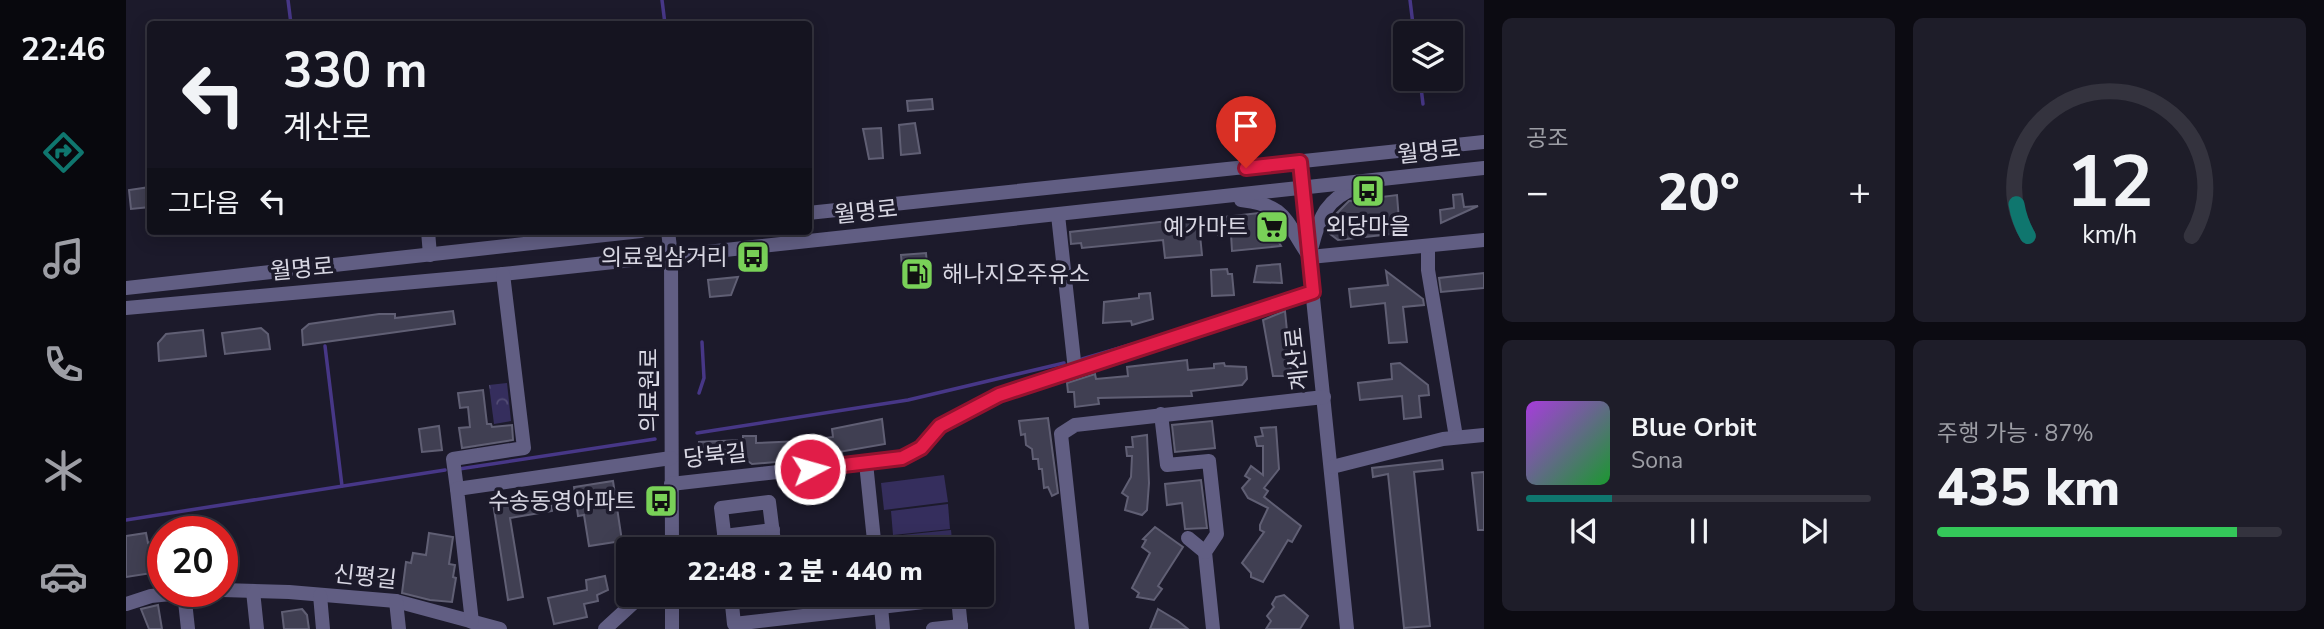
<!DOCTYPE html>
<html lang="ko">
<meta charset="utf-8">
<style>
body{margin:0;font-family:"Nunito Sans","Noto Sans KR",sans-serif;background:#1e1d29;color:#f1f3f6;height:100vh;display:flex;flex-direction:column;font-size:26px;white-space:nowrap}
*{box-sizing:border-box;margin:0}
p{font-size:23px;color:#9d9ea5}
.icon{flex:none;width:38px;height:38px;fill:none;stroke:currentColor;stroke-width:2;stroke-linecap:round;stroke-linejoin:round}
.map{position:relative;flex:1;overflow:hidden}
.details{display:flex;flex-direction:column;gap:18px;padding:18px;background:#0c0b12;width:840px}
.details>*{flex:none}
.top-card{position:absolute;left:21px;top:21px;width:665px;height:214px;border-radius:7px;box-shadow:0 4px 18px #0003,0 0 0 2px #34333e;background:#151420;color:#f1f3f6;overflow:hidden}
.controls{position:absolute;left:1267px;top:21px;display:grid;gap:14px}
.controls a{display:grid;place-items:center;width:70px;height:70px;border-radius:7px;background:#151420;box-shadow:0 4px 18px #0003,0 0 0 2px #34333e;font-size:35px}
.speed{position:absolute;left:21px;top:516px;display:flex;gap:14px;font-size:35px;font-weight:700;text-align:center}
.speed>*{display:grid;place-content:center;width:91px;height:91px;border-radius:50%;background:#151420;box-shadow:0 4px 18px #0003,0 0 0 2px #34333e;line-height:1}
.speed .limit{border:10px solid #d22;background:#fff;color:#111}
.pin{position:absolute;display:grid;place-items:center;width:60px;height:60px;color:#fff;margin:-72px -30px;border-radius:50% 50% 50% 0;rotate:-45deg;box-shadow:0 0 7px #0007}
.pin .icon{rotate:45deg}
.me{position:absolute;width:77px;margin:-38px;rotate:84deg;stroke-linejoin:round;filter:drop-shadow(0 0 5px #0008)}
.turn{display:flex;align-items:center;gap:24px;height:147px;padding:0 21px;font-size:32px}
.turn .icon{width:91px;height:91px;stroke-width:2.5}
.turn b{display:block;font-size:49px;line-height:60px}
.then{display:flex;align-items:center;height:66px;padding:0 21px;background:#0003;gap:14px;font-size:26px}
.big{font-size:52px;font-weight:800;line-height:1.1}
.details .card{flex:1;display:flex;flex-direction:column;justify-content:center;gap:10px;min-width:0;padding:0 24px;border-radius:10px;background:#1e1d29}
.details .dial{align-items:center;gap:0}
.dial svg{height:182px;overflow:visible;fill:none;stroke:#34333e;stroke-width:7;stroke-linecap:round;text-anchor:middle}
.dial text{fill:#f1f3f6;stroke:none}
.song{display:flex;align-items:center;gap:21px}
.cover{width:84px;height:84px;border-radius:10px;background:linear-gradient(135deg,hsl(280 70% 55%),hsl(130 70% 35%))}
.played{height:7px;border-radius:4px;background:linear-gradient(90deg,#0f766e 25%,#34333e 25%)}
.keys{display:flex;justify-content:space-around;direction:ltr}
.heat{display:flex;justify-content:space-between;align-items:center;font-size:38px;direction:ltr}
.charge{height:10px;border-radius:5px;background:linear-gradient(90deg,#34c759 87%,#34333e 0)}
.details .tiles{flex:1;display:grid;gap:18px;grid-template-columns:repeat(2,1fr)}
.trip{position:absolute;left:490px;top:537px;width:378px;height:70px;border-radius:7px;background:#151420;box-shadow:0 4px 18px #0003,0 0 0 2px #34333e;font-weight:800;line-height:70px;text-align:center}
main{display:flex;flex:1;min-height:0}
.dock{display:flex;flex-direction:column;width:126px;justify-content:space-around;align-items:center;background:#08080d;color:#9d9ea5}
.dock .icon{width:49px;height:49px}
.dock .on{color:#0f766e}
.dock b{font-size:32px;color:#f1f3f6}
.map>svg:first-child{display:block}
</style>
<main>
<nav class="dock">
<b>22:46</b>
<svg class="icon on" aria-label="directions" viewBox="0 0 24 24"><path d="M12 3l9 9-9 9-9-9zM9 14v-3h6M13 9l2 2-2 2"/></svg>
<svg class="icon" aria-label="music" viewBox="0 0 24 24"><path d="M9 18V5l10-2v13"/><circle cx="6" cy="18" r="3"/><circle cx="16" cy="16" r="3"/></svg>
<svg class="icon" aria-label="phone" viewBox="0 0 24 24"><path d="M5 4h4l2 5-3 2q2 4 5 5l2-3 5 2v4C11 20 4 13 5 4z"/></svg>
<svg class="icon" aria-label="climate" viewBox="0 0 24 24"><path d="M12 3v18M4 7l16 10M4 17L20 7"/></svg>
<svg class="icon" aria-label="car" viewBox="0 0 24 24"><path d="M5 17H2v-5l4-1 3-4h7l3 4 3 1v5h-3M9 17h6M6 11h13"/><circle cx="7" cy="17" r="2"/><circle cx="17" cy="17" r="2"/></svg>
</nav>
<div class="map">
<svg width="1358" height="629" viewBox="0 0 1358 629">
<defs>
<pattern id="park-crowns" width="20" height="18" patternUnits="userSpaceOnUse" patternTransform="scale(1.75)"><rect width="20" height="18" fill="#352e5d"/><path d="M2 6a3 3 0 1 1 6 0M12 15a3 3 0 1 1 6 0" fill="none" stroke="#524c74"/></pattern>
</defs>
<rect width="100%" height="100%" fill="#1c1a2b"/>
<polygon fill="url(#park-crowns)" points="381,383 385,421 368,424 363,385"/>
<g fill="#352e5d">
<polygon points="818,475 822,502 758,510 755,483"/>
<polygon points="822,504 824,529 767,535 765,511"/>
<polygon points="825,530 827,549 769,549 767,536"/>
</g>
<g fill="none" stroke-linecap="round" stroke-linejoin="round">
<g stroke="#473787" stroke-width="3.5">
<polyline points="162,0 165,24"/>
<polyline points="536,0 539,24"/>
<polyline points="1284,0 1288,33"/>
<polyline points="1294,79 1297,104"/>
<polyline points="199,346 216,486"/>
<polyline points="956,359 1007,344"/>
<polyline points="573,393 578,378 576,342"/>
<polyline points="571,433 782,400 938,363"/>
<polyline points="333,469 529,439"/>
<polyline points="0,520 319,470"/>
</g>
</g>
<g fill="#403f52" stroke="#605f74" stroke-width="2">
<polygon points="806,99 807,109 782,111 781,101"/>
<polygon points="789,123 794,153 775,155 773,125"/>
<polygon points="755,128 757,158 743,159 737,129"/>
<polygon points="24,187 24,207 5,209 3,190"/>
<polygon points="1336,194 1338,207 1352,206 1315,223 1314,210 1328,208 1327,195"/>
<polygon points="1271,195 1274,233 1212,240 1204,234 1203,224 1208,216 1223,201"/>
<polygon points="1133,213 1137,215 1155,246 1106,251 1105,234 1092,235 1090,218"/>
<polygon points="1069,218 1070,225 1073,225 1076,255 1039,258 1037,240 956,248 955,243 945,244 944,232"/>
<polygon points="800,253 802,277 777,279 775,255"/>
<polygon points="1154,264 1156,283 1128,282 1131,266"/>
<polygon points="1101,269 1102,274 1106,274 1108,295 1086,296 1085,270"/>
<polygon points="1260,271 1297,299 1298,305 1277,307 1281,342 1263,343 1259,303 1225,307 1223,289 1262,285"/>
<polygon points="1358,273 1358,288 1315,292 1313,278"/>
<polygon points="612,277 605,295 584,297 582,280"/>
<polygon points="1024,293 1027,319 1006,325 1005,321 977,323 978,302 1013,298 1013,294"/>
<polygon points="327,311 329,324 177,345 176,330 183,324 253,314 269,314 269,318"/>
<polygon points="1159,311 1165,371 1160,376 1147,376 1137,320"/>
<polygon points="135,328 142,334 144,349 99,354 96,333"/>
<polygon points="77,330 80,356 33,361 32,343 40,334"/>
<polygon points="1061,360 1062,370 1088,368 1088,364 1098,363 1099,366 1120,367 1121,379 1116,385 1065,391 1066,396 972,398 973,404 949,407 948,392 942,392 941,383 969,374 970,379 1002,376 1001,367"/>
<polygon points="1274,363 1302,385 1303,395 1293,396 1295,417 1278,419 1276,396 1234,400 1232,383 1266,379 1265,364"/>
<polygon points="357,390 361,424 365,424 366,427 386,425 387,440 336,448 333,428 344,427 342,407 334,408 332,393"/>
<polygon points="922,418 932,493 926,496 922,487 918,488 916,469 913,469 912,459 907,459 906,449 900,445 899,434 895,435 893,421"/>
<polygon points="756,419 759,444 661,461 626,464 619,459 618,449 598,450 599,459 574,460 573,442 617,440 617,436 630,436 630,443 676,441 707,437 706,429"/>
<polygon points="1086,421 1089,448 1049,452 1046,425"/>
<polygon points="313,426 316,450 296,452 293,429"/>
<polygon points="1150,427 1153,469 1138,488 1142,491 1138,497 1175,526 1166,542 1162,540 1137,582 1125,577 1125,573 1116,563 1138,532 1134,530 1134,525 1142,508 1122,498 1116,488 1124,479 1119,476 1125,466 1137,475 1137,446 1131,446 1129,437 1137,436 1135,428"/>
<polygon points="1021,435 1023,483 1021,510 1016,515 999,510 1002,497 996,493 1005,477 1006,456 1001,456 1000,447 1007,447 1006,437"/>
<polygon points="1316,460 1317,469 1288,472 1304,626 1278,628 1262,474 1247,477 1246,468"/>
<polygon points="1358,472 1358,530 1352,530 1346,473"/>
<polygon points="1075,480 1081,528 1059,529 1056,503 1041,505 1039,484"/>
<polygon points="487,481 496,541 463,546 458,515 452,516 448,487"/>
<polygon points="424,494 426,511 384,518 397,597 382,600 367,503"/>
<polygon points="1029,527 1057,547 1032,586 1036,589 1028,600 1011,597 1013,593 1006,588 1024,553 1016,547 1020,540 1017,539"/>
<polygon points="20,533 22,543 35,540 37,559 24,561 26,573 0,577 0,536"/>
<polygon points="303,533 327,537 323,564 329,565 327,577 330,578 326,602 304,600 276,593 280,562 285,563 287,553 300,555"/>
<polygon points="479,576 482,590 471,595 472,601 458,604 461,617 428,624 422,598 461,590 460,580"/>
<polygon points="1158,595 1182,616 1174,629 1140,629 1145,621 1141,616 1148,607 1146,604 1150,597"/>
<polygon points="32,605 36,629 23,629 15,609"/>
<polygon points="176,609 181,615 183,629 158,629 156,612"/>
<polygon points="1032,609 1052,621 1062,629 1024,629"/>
</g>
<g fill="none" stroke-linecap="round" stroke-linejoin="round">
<g stroke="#615e83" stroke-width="14">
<polyline points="1173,162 1221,629"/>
<path d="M 1115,200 C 1162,205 1159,222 1183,256"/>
<polyline points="682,213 1358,142"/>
<polyline points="932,215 949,370"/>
<polyline points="302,231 304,255"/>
<polyline points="542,231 545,256 546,550"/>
<path d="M 1186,246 C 1193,218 1201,198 1230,188"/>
<polyline points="1302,246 1302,270 1330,437"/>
<polyline points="1184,257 1358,240"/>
<polyline points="0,288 515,231"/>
<polyline points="0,308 377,274 1358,168"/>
<polyline points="1035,414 1041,465 1083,461 1091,534 1079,552 1087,629"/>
<polyline points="740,463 749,550"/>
<polyline points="1206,467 1317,439 1358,435"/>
<polyline points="545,484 777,458 795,448 814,426 873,395 1187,292"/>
<polyline points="331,489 327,459 398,448 377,274"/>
<polyline points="598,536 647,530"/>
<polyline points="1062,538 1079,552"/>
<polyline points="600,550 595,508 643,502 649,550"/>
<polyline points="96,590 163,592 270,601 374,629"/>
<polyline points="127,591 131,629"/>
<polyline points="58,592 62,629"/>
<polyline points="194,595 197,629"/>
<polyline points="546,595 546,629"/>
<polyline points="605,595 608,624 832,598 835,629"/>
<polyline points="754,595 757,629"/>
<polyline points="270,601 273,629"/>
<polyline points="0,604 25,596 64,592"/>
<polyline points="346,622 331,489 545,458"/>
<polyline points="479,629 516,595"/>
<polyline points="807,629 835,626"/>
<polyline points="956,629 935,434 949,425 1198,397"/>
</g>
</g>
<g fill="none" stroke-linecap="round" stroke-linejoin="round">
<defs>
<polyline id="route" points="684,469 776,458 795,448 814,426 873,395 1187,292 1174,162 1120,168"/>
</defs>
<use href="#route" stroke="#92132f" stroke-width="18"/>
<use href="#route" stroke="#e11d48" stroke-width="12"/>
</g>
<defs>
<symbol id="bus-square" viewBox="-11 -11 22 22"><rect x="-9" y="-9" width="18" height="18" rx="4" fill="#79d158" stroke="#1c1a2b"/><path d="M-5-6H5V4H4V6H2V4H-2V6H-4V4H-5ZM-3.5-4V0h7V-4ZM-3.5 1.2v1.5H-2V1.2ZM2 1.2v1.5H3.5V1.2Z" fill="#111"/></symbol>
<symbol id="supermarket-square" viewBox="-11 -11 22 22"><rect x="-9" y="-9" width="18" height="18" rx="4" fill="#79d158" stroke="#1c1a2b"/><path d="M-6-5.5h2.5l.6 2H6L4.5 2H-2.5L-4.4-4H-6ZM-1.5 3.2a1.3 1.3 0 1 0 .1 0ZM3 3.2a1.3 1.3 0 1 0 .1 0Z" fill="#111"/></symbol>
<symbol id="fuel-square" viewBox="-11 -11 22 22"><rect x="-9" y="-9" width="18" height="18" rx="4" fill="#79d158" stroke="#1c1a2b"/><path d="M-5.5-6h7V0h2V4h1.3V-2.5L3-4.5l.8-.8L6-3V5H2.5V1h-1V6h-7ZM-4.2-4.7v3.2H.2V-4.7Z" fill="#111"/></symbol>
</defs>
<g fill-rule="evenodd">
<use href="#bus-square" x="1223" y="172" width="38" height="38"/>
<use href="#supermarket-square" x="1127" y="208" width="38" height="38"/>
<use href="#bus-square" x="608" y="238" width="38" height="38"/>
<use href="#fuel-square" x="772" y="255" width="38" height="38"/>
<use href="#bus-square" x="516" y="482" width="38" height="38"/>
</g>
<g text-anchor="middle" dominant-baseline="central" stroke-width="7" stroke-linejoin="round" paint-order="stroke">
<g font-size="23" fill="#d8d7e3" stroke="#1c1a2b">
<text transform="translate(1303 152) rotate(-6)">월명로</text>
<text transform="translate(740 212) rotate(-6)">월명로</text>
<text transform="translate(176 269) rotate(-5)">월명로</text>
<text transform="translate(1171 359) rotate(-96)">계산로</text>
<text transform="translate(523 390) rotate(-90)">의료원로</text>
<text transform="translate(589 456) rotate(-6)">당북길</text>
<text transform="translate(239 577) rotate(6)">신평길</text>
</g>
<g font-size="23" fill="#d8d7e3" stroke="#1c1a2b" text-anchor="end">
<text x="1242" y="226" text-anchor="middle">외당마을</text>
<text x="1122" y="227">예가마트</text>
<text x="602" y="257">의료원삼거리</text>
<text x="816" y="274" text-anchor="start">해나지오주유소</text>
<text x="510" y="501">수송동영아파트</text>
</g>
</g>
</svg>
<div class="controls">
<a><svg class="icon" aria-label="layers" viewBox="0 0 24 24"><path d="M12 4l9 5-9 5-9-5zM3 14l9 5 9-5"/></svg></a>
</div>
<div class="speed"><div class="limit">20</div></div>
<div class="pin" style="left:1120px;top:168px;background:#d93025"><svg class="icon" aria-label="arrive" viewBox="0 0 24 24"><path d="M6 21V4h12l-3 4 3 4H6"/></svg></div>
<svg class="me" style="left:684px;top:469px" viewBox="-20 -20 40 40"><circle r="17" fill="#e11d48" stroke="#fff" stroke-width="3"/><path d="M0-11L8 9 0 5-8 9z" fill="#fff"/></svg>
<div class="trip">22:48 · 2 분 · 440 m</div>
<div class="top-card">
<div class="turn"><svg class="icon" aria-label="left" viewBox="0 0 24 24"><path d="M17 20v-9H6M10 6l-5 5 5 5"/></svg><div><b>330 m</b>계산로</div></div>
<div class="then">그다음<svg class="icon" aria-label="left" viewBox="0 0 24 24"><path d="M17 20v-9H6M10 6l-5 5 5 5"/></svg></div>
</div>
</div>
<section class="details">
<div class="tiles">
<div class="card"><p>공조</p>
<div class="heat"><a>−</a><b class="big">20°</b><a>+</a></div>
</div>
<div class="card dial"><svg viewBox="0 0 100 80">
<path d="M14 69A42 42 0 1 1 86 69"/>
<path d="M14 69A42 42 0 0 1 9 55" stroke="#0f766e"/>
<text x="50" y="56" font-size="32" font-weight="700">12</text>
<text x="50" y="72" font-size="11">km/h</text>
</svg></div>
<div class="card">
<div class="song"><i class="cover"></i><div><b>Blue Orbit</b><p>Sona</p></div></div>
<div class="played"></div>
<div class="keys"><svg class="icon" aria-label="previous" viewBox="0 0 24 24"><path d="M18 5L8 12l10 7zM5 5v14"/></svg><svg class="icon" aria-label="pause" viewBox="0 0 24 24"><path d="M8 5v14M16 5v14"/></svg><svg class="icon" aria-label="next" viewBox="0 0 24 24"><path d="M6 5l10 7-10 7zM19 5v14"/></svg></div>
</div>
<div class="card"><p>주행 가능 · 87%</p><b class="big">435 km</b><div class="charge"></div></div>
</div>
</section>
</main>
